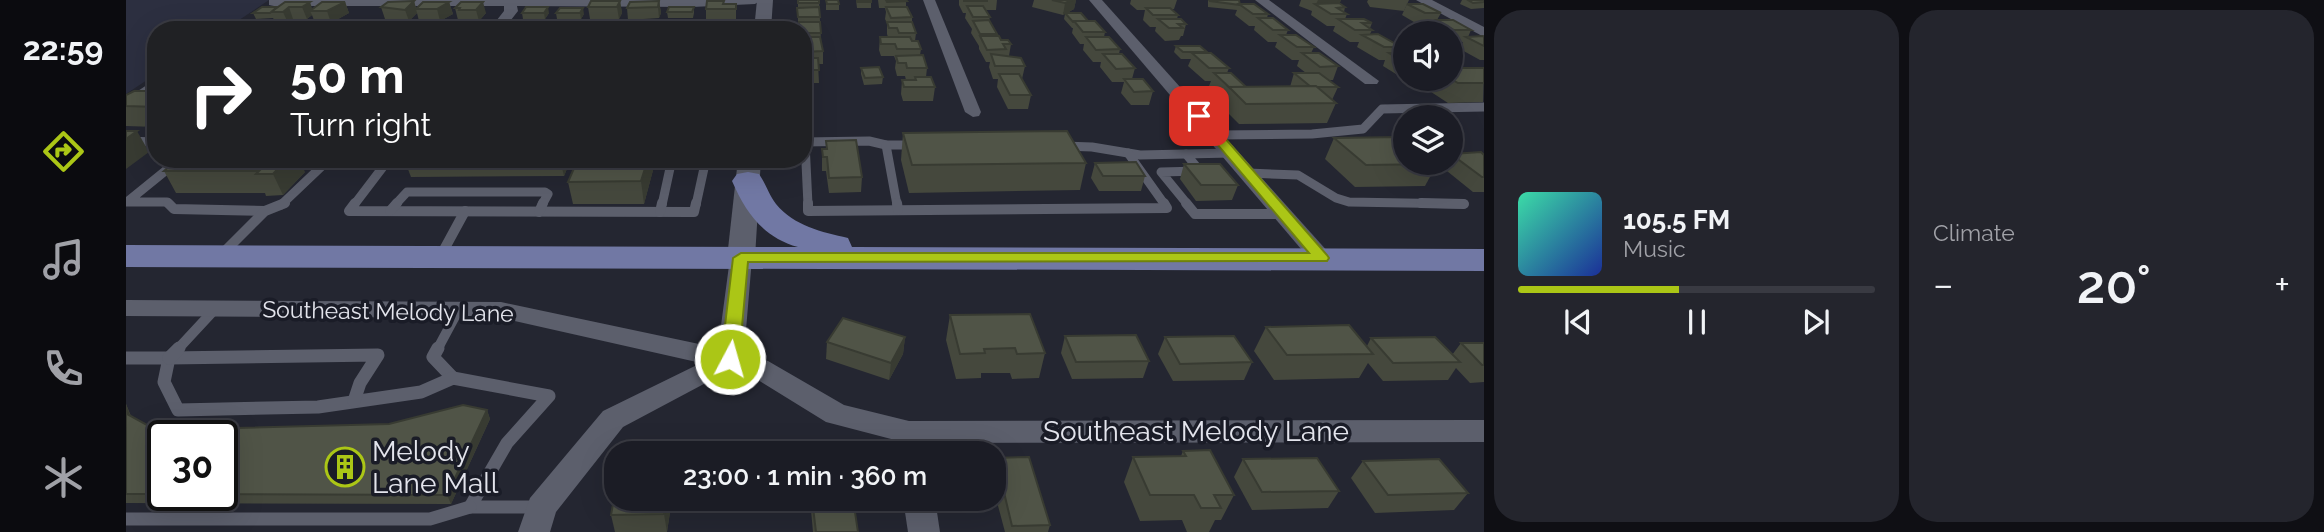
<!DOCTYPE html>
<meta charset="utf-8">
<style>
body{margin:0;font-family:Raleway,sans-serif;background:#24252d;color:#f1f3f6;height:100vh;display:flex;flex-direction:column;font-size:26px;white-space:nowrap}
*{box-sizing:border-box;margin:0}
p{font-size:23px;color:#a0a1a7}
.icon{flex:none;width:38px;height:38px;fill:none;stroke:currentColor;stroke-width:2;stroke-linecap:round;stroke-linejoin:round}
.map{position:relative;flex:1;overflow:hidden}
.drawer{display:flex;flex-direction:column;gap:10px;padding:10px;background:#0f0f14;width:840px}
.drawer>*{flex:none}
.guide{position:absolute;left:21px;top:21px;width:665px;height:147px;border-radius:28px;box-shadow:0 7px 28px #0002,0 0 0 2px #393a42;background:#202124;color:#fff;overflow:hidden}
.tools{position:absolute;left:1267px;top:21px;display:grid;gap:14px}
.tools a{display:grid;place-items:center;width:70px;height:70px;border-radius:50%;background:#1b1c25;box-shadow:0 7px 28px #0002,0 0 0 2px #393a42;font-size:35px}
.speed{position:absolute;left:21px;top:420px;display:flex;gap:14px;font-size:35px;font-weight:700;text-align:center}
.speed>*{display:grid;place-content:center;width:91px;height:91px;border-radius:50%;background:#1b1c25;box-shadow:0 7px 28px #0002,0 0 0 2px #393a42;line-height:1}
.speed .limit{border:4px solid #111;border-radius:10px;background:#fff;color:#111}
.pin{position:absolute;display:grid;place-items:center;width:60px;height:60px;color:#fff;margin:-30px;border-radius:14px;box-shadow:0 4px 10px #0006}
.me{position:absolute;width:77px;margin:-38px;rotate:6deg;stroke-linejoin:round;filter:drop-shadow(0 0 5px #0008)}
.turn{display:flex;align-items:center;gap:24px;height:147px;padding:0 28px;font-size:32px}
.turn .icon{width:91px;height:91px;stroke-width:2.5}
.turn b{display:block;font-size:49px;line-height:60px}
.big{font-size:52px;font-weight:600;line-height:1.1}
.drawer .widget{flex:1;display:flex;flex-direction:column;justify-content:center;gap:10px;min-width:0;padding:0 24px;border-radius:28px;background:#24252d}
.song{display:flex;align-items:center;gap:21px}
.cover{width:84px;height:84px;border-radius:10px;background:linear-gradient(135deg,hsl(160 70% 55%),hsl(230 70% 35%))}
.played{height:7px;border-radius:4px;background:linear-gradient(90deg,#abc616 45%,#393a42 45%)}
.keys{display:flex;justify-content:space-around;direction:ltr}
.heat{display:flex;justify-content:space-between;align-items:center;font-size:38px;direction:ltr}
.drawer .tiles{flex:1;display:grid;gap:10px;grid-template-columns:repeat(2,1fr)}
.trip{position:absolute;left:478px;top:441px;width:402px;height:70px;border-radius:28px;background:#1b1c25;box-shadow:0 7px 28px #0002,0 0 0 2px #393a42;font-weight:600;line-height:70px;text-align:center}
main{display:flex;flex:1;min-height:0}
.tabs{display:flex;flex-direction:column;width:126px;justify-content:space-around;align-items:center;background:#0b0b0f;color:#a0a1a7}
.tabs .icon{width:49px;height:49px}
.tabs .selected{color:#abc616}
.tabs b{font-size:32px;color:#f1f3f6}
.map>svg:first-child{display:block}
</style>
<main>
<nav class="tabs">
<b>22:59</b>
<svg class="icon selected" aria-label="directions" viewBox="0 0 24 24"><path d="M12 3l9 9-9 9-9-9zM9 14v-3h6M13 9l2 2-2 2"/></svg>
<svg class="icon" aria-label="music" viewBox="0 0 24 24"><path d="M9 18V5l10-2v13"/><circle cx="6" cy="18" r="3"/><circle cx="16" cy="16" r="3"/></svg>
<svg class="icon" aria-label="phone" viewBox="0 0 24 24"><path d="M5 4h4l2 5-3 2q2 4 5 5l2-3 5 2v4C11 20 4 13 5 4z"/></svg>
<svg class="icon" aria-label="climate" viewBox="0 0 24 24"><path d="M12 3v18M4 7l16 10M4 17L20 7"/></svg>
</nav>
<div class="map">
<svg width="1358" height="532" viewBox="0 0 1358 532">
<rect width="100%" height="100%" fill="#242631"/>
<polygon fill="#2c2f40" points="0,0 143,0 98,30 30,30 30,74 0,94"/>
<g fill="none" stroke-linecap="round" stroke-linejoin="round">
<polyline stroke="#5c5f6c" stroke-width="7" points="21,91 30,85"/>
<g stroke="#5c5f6c" stroke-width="9">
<polyline points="0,104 23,89"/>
<polyline points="1090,135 1186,134 1237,129 1256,109 1358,107"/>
<polyline points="0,141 30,142"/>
<polyline points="677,142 743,141 760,145 788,145"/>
<polyline points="679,142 682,205"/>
<polyline points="760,145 771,205"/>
<polyline points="937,146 966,147 1014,155 1105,153"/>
<polyline points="1002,153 1039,205"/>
<polyline points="1060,154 1074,171 1035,172 1062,205"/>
<polyline points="1122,173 1172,175 1210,198 1223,202 1338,204"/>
<polyline points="44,205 41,202 1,202 54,159"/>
<polyline points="155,205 196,166 193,159"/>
<polyline points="228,205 263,159"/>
<polyline points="269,205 281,192 419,192 422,194 416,205"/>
<polyline points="536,205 546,159"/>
<polyline points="570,205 580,159"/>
</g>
<g stroke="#5c5f6c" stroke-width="10">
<polyline points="42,203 48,209 139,211"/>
<polyline points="229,203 223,211 568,212 570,203"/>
<polyline points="682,203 682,211 1041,208 1038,203"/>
<polyline points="771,203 772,210"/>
<polyline points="1060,203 1069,214 1158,214"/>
<polyline points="1295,203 1338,204"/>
<polyline points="264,211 271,203"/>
<polyline points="413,212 417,203"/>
<polyline points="534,212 536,203"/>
<polyline points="96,254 139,211 159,203"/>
<polyline points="314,257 339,211"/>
<polyline points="51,350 90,308"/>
<polyline points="311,350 333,309"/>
</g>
<g stroke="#5c5f6c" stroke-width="13">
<polyline points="312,348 307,357 327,378"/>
<polyline points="0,358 43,358 38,382 52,410 192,407 295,392 327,378 423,396 381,443 344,507 412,507"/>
<polyline points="43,358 252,355 234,383 228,401"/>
<polyline points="43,358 53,348"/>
<polyline points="0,519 304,519 344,507"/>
</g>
<g fill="#5c5f6c" fill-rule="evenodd">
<polygon points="143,0 635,0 629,4 566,7 391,6 392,11 377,30 363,30 378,11 378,6 148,6 143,5"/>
<polygon points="797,0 809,0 855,112 853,116 847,117 839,112"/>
<polygon points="963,0 976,0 1203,253 1206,258 1203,263 1187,263"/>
<polygon points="1129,0 1143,0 1253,81 1251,84 1239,84"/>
<polygon points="1290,0 1306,0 1358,27 1358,37"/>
<polygon points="615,251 623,253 626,258 618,354 642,361 718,405 783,421 1358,420 1358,442 799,443 801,453 771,453 769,440 700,422 624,375 606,369 497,427 430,512 424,532 392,532 404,498 477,411 575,363 375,318 0,316 0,300 375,302 592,348 604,258 607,253"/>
<polygon points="777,499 809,499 814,532 782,532"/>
</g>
<g fill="#5c5f6c" fill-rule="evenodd">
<polygon points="631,0 647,0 645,30 628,30"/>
<polygon points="612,159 635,159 629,258 625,264 615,266 605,264 601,258"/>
</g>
<path fill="#7178a4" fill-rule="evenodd" d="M 622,172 L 633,174 C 640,184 643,195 650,204 C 668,226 696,232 722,238 L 726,247 L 1358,249 L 1358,271 L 0,267 L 0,245 L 672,247 C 637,237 620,213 606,181 L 611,174 Z"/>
</g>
<g fill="#45483d" fill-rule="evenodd">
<polygon points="672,0 693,0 695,42 697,51 697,64 692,64 693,83 677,83 677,30 672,29"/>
<polygon points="700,0 713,4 713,10 700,10"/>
<polygon points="730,0 745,2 745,8 731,8"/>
<polygon points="752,0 780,0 780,7 786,17 786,22 790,33 789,41 795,49 794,55 801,68 800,77 809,87 807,101 777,101 775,94 776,80 780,80 779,76 771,76 769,68 770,61 768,56 755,56 753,50 754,37 762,37 761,34 761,23 759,19 760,12 759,8 753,8"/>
<polygon points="833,0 871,0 870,10 860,10 860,11 864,17 863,20 871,34 871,36 875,40 885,44 883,56 899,66 896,79 905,95 902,109 882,109 871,87 872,79 867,79 863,67 864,62 860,62 853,49 853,46 845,33 846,29 839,18 840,13 837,13 833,5"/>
<polygon points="908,0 950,0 948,9 941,13 962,21 979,32 978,37 994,49 993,54 1009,68 1006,79 1027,91 1023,105 1005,105 995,93 998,82 986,82 974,67 975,62 967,62 957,50 958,44 954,44 946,33 947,28 946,28 938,19 939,14 937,15 906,7"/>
<polygon points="1005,0 1051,0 1048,9 1046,9 1052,15 1051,19 1060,24 1057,36 1055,36 1053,40 1039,41 1029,31 1030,27 1024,27 1017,20 1019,10 1011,10 1004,4"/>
<polygon points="1082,0 1111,0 1114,4 1142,14 1141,18 1162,30 1160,35 1188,47 1185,53 1212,66 1207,80 1202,80 1212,87 1206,100 1210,103 1201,123 1113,124 1096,107 1098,101 1083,86 1085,81 1079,81 1062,66 1065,59 1055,59 1048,52 1050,46 1081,52 1103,68 1101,73 1120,87 1164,87 1168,73 1180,73 1171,66 1173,60 1166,60 1149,47 1151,42 1142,42 1128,30 1129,26 1123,26 1109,15 1111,10 1082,7"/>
<polygon points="1175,0 1215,0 1213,4 1219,7 1218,12 1221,14 1219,19 1246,23 1244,28 1246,30 1244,34 1275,47 1272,53 1279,53 1279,79 1297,79 1278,79 1257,66 1259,60 1253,60 1231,47 1233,42 1224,42 1207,31 1209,26 1201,26 1185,15 1186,11 1173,6"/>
<polygon points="1242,0 1283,0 1278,11 1244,7 1241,2"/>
<polygon points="1336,0 1358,0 1358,8 1345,9 1334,4"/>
<polygon points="288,1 290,8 323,2 327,14 314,21 293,21 291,13 283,21 259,19 255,7"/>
<polygon points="494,1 496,13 493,19 464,19 462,7"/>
<polygon points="533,1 535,13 533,18 502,20 501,8"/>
<polygon points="159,2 186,9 219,2 223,13 205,23 189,23 186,15 181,19 167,19 162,23 150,23 147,18 130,19 127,13 151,7"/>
<polygon points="335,2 360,13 353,21 336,21 335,19 332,20 329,8"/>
<polygon points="610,4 610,20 580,20 580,9"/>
<polygon points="1281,4 1315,13 1311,20 1345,30 1342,37 1358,37 1358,60 1354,60 1334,49 1337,42 1325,42 1325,33 1305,33 1309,25 1293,25 1276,15"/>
<polygon points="568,7 568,13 567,18 542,18 541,12"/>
<polygon points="434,8 458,14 455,19 431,19 430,13"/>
<polygon points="396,13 423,13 419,19 397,19"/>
<polygon points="735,68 757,77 756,84 738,85 735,74"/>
<polygon points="1358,68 1357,102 1322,103 1299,88 1303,79 1325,79"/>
<polygon points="30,91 30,127 0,126 0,95"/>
<polygon points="777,133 960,163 954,190 783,193 775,160"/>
<polygon points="1208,138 1311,164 1299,186 1229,187 1199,159"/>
<polygon points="700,141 736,177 735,192 703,193 700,171 696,171 696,149 700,149"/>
<polygon points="1325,153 1358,155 1358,192 1347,192 1316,167 1318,163 1325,163"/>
<polygon points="52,159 179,172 157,195 140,196 139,193 50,193 38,171"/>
<polygon points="278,159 445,159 438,176 285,177"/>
<polygon points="530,159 518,204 447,204 442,182"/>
<polygon points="969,163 1019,176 1015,191 973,191 965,178"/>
<polygon points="1058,164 1112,185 1106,200 1070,201 1054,179"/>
<polygon points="824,315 919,353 913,378 886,379 884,373 855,373 855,378 830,379 820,340"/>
<polygon points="1140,327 1241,346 1245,338 1326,355 1335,343 1358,343 1358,382 1344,383 1330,368 1322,380 1257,381 1242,363 1233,378 1148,380 1128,351"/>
<polygon points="939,336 1023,361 1017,378 946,379 935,353"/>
<polygon points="779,337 777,354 763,380 700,359 701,342"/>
<polygon points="1039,337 1126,362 1118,380 1047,381 1032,354"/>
<path d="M 0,404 L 5,416 L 30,430 L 263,424 L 361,410 L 364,419 L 325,504 L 0,503 ZM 37,436 L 96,436 L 96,495 L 37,495 Z"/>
<polygon points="1057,451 1108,495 1095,520 1089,520 1083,532 1061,532 1056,520 1014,521 998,482 1007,457 1055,456"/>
<polygon points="868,458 924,525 922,532 879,532 871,502 863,502 862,499 868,499"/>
<polygon points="1117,459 1213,491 1202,508 1126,510 1108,477"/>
<polygon points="1237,461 1342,493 1328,510 1249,513 1225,478"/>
<polygon points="546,499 541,532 489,532 485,515"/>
<polygon points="684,499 727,499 732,532 687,532"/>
</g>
<g fill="#383b32">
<polygon points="946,0 950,0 948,9 937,15 939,3"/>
<polygon points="1192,0 1215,0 1211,9 1190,4"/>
<polygon points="288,1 291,13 283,21 279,10"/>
<polygon points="494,1 496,13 493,19 491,7"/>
<polygon points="533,1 535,13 533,18 532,7"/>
<polygon points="184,2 187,11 184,11 186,15 181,19 176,7"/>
<polygon points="219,2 223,13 205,23 201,11"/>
<polygon points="323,2 327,14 314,21 311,9"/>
<polygon points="357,2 360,13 353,21 350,10"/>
<polygon points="163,7 167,19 162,23 157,12"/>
<polygon points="422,7 423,13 419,19 418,13"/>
<polygon points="457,8 458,14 455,19 454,13"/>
<polygon points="11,131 23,152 0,169 0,139"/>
<polygon points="161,159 173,159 179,172 157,195 147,174"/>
<polygon points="434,159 445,159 438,176"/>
<polygon points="522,159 530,159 518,204 515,181"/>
<polygon points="779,337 777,354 763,380 765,363"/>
<polygon points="0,404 7,423 0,412"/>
<polygon points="361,410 364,419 325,504 321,495"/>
<polygon points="541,499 546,499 541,532 538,514"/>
</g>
<g fill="#505447" stroke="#383b32" stroke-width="2">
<rect x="672" y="0" width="21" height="3"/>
<polygon points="700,0 712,0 713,4 701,4"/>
<rect x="731" y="0" width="14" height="2"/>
<polygon points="760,0 780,0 781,1 761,2"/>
<rect x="838" y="0" width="23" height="1"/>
<polygon points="926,0 946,0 939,3"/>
<polygon points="1083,0 1113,0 1114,5 1084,1"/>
<polygon points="1342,0 1358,0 1358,2 1347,3"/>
<polygon points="288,1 279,10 255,7 262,2"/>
<polygon points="465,1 494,1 491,7 462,7"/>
<polygon points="533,1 532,7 501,8 504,2"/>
<polygon points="581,1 598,1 597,4 610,4 610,9 580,9"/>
<polygon points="159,2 184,2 176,7 163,7 157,12 145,12"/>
<polygon points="196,2 219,2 201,11 184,11"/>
<polygon points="297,2 323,2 311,9 290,9"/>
<polygon points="335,2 357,2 350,10 333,10 334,8 329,8"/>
<polygon points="1213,3 1219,7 1211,8 1221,14 1205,14 1189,4"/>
<polygon points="1113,4 1128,4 1142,14 1127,14"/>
<polygon points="1281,4 1297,4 1315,13 1299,13"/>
<polygon points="841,6 857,6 864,17 847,17"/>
<polygon points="136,7 151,7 144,13 127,13"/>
<polygon points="400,7 422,7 418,13 396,13"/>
<polygon points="543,7 568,7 566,12 541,12"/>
<polygon points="693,7 694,17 672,17 671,8"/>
<polygon points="760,7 781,7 786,17 765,18"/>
<polygon points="434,8 457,8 454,13 430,13"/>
<polygon points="1020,8 1044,8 1052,15 1027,15"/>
<polygon points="939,13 955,13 962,21 947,22"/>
<polygon points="1132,18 1147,18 1162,30 1147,30"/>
<polygon points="1032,19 1055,19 1060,24 1052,24 1057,28 1043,28"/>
<polygon points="1212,19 1238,19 1246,23 1236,23 1246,30 1229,30"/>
<polygon points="863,20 871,34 854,34 847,21"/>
<polygon points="1311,20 1327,20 1345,30 1328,30"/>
<polygon points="948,21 969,21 979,32 957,32"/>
<polygon points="673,22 694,22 695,33 677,33 677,30 673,30"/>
<polygon points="761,22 786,22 790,33 773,33 771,28 763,28"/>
<polygon points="451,23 448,30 415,29 419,24"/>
<polygon points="577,23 601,23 601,29 577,30"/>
<polygon points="170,27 249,29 248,30 166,30"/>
<polygon points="1252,34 1275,47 1258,47 1236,35"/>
<polygon points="1154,35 1170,35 1188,47 1171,47"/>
<polygon points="854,36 873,36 875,40 882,40 885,44 877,44 880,49 861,50"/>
<polygon points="1357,36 1358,37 1358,46 1340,37"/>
<polygon points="677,37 694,37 697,51 677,52"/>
<polygon points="754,37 784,37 786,41 792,41 795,49 771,49 769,44 755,44"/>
<polygon points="960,37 983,37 994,49 970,50"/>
<polygon points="1050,46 1074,46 1081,52 1057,52"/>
<polygon points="1066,53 1085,53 1103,68 1083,68"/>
<polygon points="1176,53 1193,53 1212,66 1194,67"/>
<polygon points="1263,53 1279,53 1279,63"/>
<polygon points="865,54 895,58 899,66 869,66"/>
<polygon points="977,54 996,54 1009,68 990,69"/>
<polygon points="797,55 801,68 781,68 780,63 772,63 770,56"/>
<polygon points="677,58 692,58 693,70 677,70"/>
<polygon points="753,67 757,77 739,78 735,68"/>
<polygon points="1325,68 1358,68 1358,83 1332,83 1325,79"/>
<polygon points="1088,73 1105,73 1120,87 1103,87 1105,89"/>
<polygon points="1168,73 1193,73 1212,87 1185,87"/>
<polygon points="873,74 893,74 905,95 884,95"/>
<polygon points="789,77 805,77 809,87 778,87 776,80 790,80"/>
<polygon points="998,79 1017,79 1027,91 1008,92"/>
<polygon points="1190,86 1210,103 1120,104 1103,87"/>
<polygon points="8,91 30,91 30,107 0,106 0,95"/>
<polygon points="0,131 11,131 0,139"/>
<polygon points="941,131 960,163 786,165 777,133"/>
<polygon points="1276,137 1279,140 1279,163 1309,163 1311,164 1240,165 1208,138"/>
<polygon points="730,140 736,177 703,178 701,157 697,157 696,149 701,149 700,141"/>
<polygon points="1355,152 1358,155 1358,177 1356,177 1325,154"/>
<polygon points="52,159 161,159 147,174 130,174 133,171 38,171"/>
<polygon points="452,159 522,159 515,181 442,182"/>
<polygon points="1010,162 1019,176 977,176 969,163"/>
<polygon points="1058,164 1094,164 1112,185 1075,185"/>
<polygon points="904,314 919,353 891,354 889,348 858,349 859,353 834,354 824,315"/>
<polygon points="717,318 779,337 765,363 701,342"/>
<polygon points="1223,325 1247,354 1161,355 1140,327"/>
<polygon points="1010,335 1023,361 950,362 939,336"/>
<polygon points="1108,336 1126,362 1054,364 1039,337"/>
<polygon points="1309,337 1334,362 1267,363 1245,338"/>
<polygon points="1335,343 1358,343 1358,365 1356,365"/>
<polygon points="337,405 361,410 321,495 96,494 96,436 37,436 37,494 0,494 0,412 1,414 30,430 263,424"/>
<polygon points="1084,450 1108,495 1088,495 1095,508 1075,508 1068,495 1024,495 1007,457 1060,456 1057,451"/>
<polygon points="903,457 924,525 886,526 876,484 868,485 868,458"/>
<polygon points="1191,458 1213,491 1136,492 1117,459"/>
<polygon points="1313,459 1342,493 1262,495 1237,461"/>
<polygon points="490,488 490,499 541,499 538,514 485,515"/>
<polygon points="686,499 727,499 732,532 690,532"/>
</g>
<polygon fill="#abc616" stroke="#6f810e" stroke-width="2" points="1073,112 1077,113 1201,255 1203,258 1201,261 622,262 613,359 610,363 597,363 595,359 607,258 615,253 1183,253 1069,118 1069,113"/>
<defs>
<symbol id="building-ring" viewBox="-11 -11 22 22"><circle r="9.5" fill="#1a1c27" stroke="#abc616" stroke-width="1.5"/><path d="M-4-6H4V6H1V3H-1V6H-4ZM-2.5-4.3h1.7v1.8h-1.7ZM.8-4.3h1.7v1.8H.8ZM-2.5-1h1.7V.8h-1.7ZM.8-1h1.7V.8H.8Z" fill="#abc616"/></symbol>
</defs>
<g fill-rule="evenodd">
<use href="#building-ring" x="197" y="445" width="44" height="44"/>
</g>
<g text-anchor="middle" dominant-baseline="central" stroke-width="7" stroke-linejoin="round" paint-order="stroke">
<g font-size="23" fill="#e3e4ec" stroke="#1a1c27">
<text transform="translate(262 311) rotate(1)">Southeast Melody Lane</text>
</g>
<g font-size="28" fill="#e3e4ec" stroke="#1a1c27">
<text x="1070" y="431">Southeast Melody Lane</text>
</g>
<g font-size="28" fill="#e3e4ec" stroke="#1a1c27" text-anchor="start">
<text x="246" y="451">Melody<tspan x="246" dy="32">Lane Mall</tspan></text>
</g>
</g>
</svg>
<div class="tools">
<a><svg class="icon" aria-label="sound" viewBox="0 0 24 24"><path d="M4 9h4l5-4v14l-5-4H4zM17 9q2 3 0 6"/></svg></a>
<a><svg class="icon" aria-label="layers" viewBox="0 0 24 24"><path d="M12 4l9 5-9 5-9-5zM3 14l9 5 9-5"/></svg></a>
</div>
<div class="speed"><div class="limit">30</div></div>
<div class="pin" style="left:1073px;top:116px;background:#d93025"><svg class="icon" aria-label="arrive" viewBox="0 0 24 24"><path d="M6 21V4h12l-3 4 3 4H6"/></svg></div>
<svg class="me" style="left:604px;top:359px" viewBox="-20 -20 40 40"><circle r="17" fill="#abc616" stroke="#fff" stroke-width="3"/><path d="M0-11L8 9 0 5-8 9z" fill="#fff"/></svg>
<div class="trip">23:00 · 1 min · 360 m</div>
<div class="guide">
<div class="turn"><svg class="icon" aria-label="right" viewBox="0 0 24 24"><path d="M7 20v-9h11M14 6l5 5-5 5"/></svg><div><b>50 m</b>Turn right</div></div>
</div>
</div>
<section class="drawer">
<div class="tiles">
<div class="widget">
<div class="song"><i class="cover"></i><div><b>105.5 FM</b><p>Music</p></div></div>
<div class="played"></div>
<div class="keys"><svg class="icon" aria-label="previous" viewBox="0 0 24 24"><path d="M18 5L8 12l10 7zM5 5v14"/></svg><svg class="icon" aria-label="pause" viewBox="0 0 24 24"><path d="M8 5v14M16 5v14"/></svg><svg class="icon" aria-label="next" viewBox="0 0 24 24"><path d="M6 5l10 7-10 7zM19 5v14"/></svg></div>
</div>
<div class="widget"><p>Climate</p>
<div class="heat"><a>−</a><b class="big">20°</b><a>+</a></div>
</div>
</div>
</section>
</main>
